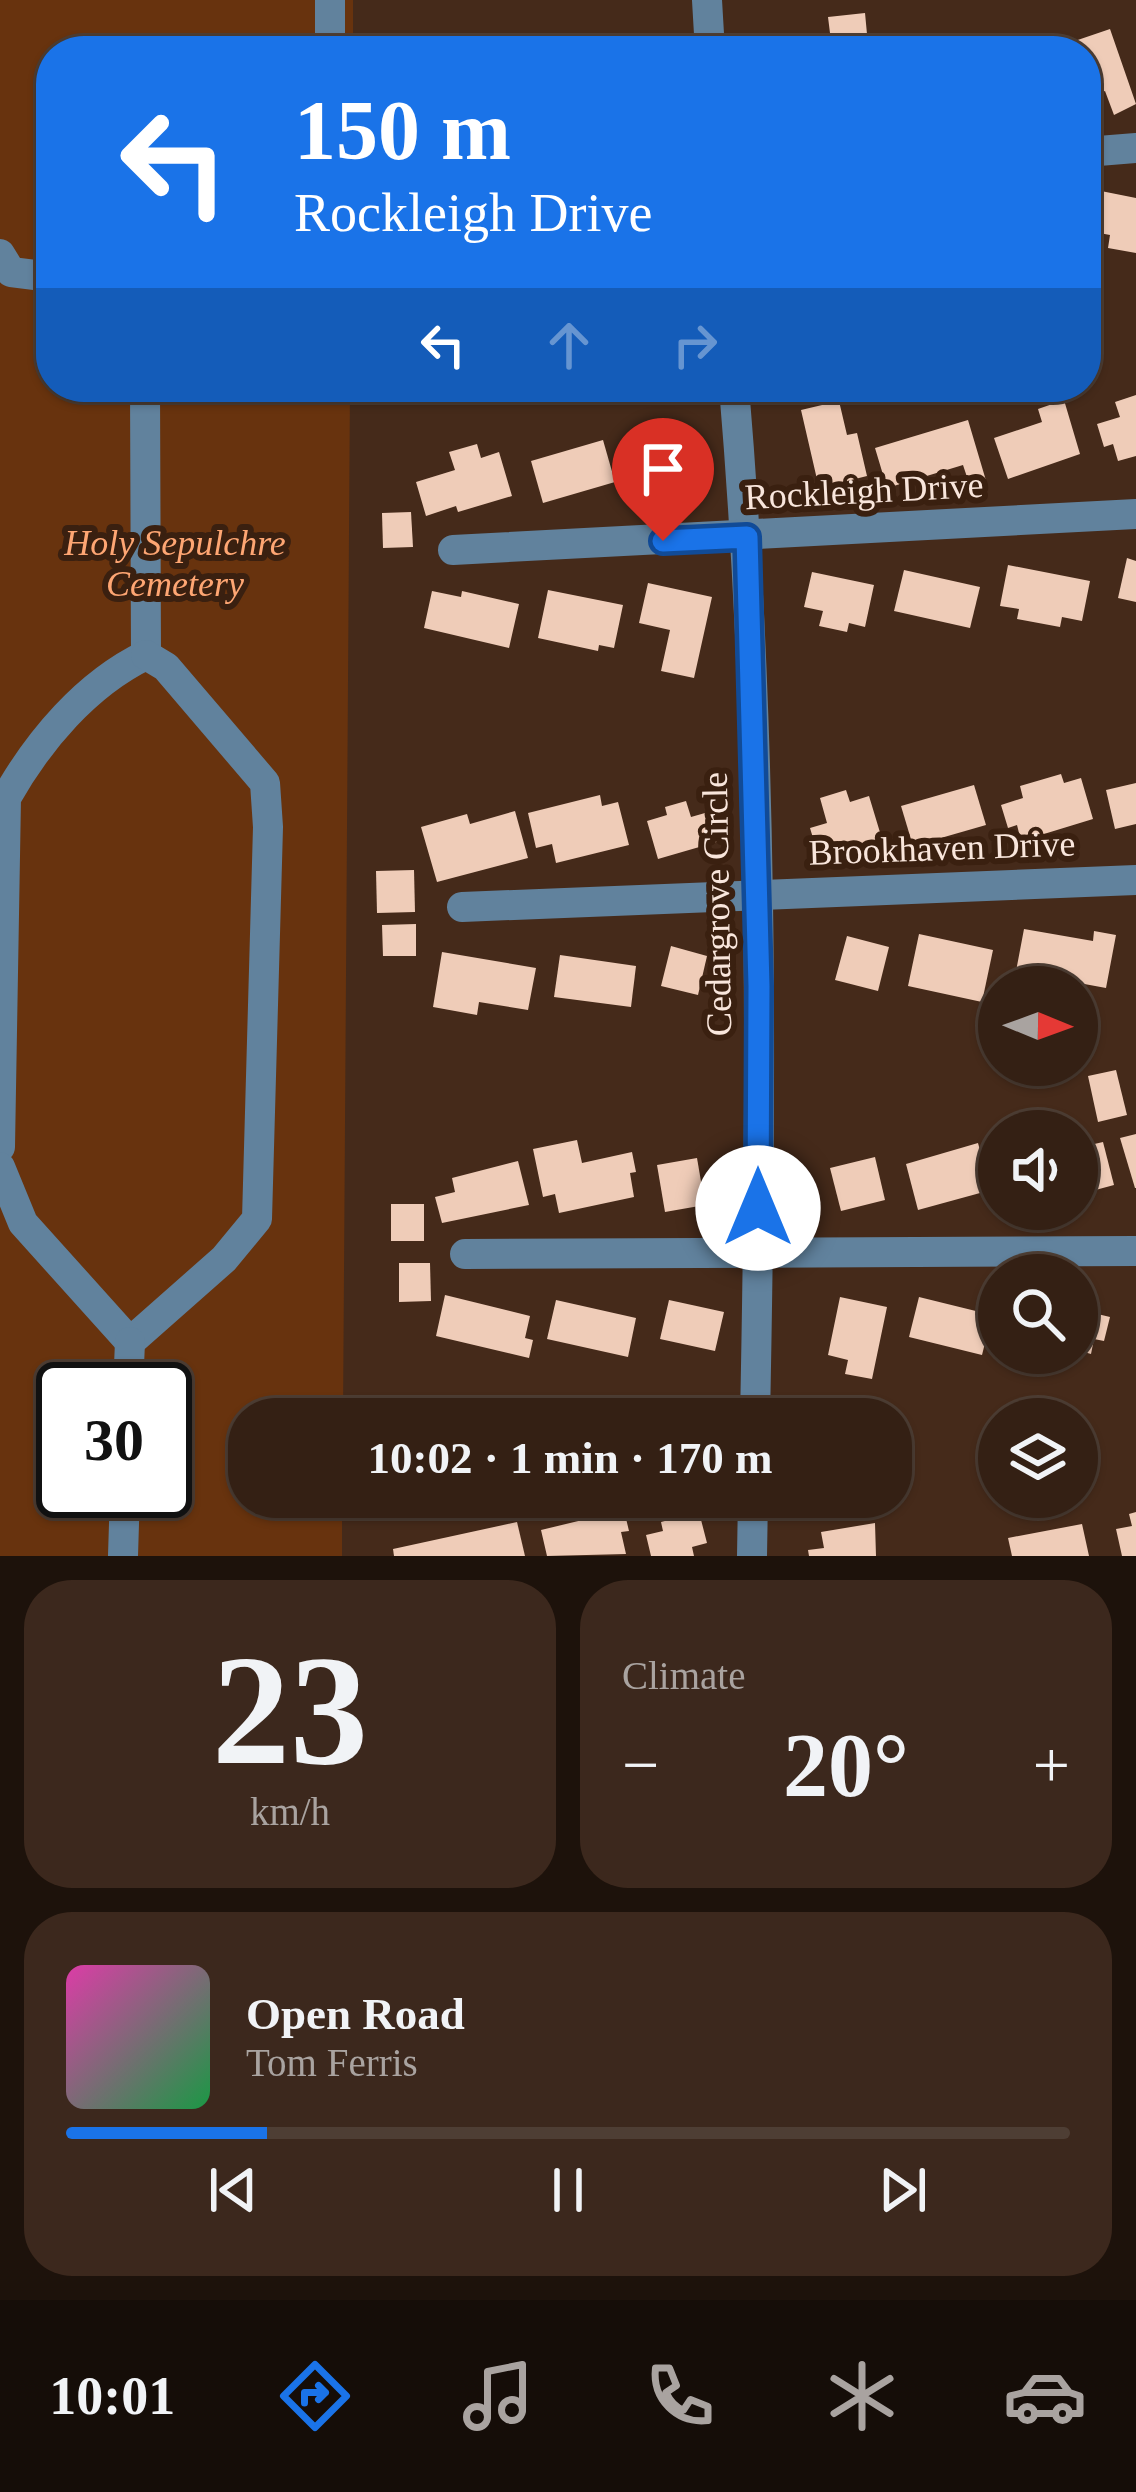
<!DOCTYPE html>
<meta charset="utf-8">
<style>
body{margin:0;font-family:"Times New Roman",serif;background:#3c281d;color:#f1f3f6;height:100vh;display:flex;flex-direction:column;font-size:45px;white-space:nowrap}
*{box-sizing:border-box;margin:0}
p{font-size:39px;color:#a9a3a0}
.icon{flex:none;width:66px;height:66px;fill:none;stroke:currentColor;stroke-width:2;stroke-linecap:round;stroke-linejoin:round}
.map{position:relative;height:1556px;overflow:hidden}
.drawer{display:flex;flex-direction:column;gap:24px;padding:24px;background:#1d120b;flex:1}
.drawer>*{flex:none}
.banner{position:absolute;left:36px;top:36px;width:1065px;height:366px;border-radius:48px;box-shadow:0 3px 9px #0004,0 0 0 3px #4e3e34;background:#1a73e8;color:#fff;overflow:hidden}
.needle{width:78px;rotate:91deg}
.controls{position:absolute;left:978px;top:966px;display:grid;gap:24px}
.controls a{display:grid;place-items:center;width:120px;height:120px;border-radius:50%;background:#342014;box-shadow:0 3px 9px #0004,0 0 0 3px #4e3e34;font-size:60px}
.speed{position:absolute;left:36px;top:1362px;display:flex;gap:24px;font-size:60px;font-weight:700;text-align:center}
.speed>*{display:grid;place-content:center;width:156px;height:156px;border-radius:50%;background:#342014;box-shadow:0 3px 9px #0004,0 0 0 3px #4e3e34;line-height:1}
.speed .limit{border:6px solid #111;border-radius:18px;background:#fff;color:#111}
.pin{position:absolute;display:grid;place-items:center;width:102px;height:102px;color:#fff;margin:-123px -51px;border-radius:50% 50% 50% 0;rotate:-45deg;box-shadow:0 0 12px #0007}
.pin .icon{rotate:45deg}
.me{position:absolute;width:132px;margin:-66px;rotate:0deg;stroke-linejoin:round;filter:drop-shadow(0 0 9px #0008)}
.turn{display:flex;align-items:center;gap:42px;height:252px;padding:0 60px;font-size:54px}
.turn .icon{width:156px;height:156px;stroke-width:2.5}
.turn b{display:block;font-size:84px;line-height:102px}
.lanes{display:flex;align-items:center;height:114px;padding:0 60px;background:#0003;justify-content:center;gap:60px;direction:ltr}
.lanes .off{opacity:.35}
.big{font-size:90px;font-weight:700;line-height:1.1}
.drawer .widget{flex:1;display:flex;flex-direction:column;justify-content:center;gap:18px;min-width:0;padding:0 42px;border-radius:48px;background:#3c281d}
.drawer .dial{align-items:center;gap:0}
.dial b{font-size:156px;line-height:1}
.song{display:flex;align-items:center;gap:36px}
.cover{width:144px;height:144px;border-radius:18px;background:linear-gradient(135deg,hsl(320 70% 55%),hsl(140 70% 35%))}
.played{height:12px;border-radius:6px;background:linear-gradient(90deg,#1a73e8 20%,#4e3e34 20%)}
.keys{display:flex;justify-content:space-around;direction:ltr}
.heat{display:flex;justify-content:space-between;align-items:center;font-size:66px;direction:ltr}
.drawer .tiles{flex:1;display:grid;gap:24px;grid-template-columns:1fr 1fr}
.widget:last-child{grid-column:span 2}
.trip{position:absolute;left:228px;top:1398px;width:684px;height:120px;border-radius:48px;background:#342014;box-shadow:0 3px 9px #0004,0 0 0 3px #4e3e34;font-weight:700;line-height:120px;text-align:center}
.tab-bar{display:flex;height:192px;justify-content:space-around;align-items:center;background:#150d08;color:#a9a3a0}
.tab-bar .icon{width:84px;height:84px}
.tab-bar .selected{color:#1a73e8}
.tab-bar b{font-size:54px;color:#f1f3f6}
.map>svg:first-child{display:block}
</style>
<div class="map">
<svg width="1136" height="1556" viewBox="0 0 1136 1556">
<rect width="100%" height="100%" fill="#452a1a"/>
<path fill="#68330e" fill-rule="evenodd" d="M 0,0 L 353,0 L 353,51 L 51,51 L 51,387 L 350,387 L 343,1419 L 249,1419 L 249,1497 L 342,1497 L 342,1556 L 0,1556 ZM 63,1389 L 165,1389 L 165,1491 L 63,1491 Z"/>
<g fill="#efccb8">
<polygon points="865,13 868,45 832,49 828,17"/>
<polygon points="1110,29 1136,104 1114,115 1105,91 1091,96 1086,82 1086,51 1065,51 1063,45"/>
<polygon points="1101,191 1136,198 1136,253 1108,248 1110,235 1094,232"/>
<polygon points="1136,395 1136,456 1118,461 1113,444 1104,447 1097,424 1120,417 1115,402"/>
<polygon points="1064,400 1080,454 1008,479 994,438 1042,422 1038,409"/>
<polygon points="839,401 847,435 857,433 867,476 819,488 801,410"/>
<polygon points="968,420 987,484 971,489 963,465 887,488 875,448"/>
<polygon points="664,435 670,454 694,447 704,482 649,498 633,444"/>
<polygon points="603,440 615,482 543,503 531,461"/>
<polygon points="477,444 481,458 499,452 512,496 458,512 456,506 426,516 416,482 455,470 449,452"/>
<polygon points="411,512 413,547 383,548 382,513"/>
<polygon points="1127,558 1136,561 1136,602 1118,598"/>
<polygon points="1008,565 1090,581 1082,621 1062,617 1060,627 1017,619 1019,609 1000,606"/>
<polygon points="904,570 980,587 970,628 894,611"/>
<polygon points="812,572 874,585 865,627 849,623 847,632 819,626 823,611 804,607"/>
<polygon points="648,583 712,597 694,678 661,671 670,630 639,623"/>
<polygon points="548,590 623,605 614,648 599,645 598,651 538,638"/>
<polygon points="432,591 461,597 462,591 519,604 509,648 424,628"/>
<polygon points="1061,774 1064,783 1081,778 1093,819 1021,841 1017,825 1008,828 1001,805 1023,798 1020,786"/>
<polygon points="1136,783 1136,824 1115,829 1106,790"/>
<polygon points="974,785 986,825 913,846 901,806"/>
<polygon points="846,790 850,802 869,796 882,839 819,858 810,828 827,823 820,798"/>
<polygon points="600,795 602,806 618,802 629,845 556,863 552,844 536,848 528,813"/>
<polygon points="686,801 691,817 712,811 720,841 658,859 647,821 667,815 665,807"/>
<polygon points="515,811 528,858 437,882 421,827 467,814 470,824"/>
<polygon points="414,870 415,912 377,913 376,871"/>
<polygon points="416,924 416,956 383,956 382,925"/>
<polygon points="1024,929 1093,941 1094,931 1116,935 1106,988 1041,976 1039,987 1013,987"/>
<polygon points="919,934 993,950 982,1002 908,986"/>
<polygon points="847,936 889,947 878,991 835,980"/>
<polygon points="671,946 707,956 698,995 661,986"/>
<polygon points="442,952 536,968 528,1010 479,1002 477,1015 433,1007"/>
<polygon points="560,955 636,966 631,1007 554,997"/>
<polygon points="1116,1070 1127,1115 1098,1122 1088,1076"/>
<polygon points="1136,1134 1136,1188 1135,1188 1120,1138"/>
<polygon points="577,1140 582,1163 632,1152 636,1172 630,1173 634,1197 559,1213 555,1194 543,1197 533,1149"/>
<polygon points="1103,1142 1114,1185 1077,1195 1077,1148"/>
<polygon points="978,1143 991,1190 918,1210 906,1164"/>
<polygon points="875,1157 885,1200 841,1211 830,1168"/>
<polygon points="697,1158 705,1205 665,1212 657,1165"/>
<polygon points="518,1161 529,1205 442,1223 435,1197 455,1192 452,1178"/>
<rect x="391" y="1204" width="33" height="37"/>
<polygon points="399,1263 430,1263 431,1301 399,1302"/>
<polygon points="445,1295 530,1316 525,1338 533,1340 529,1358 436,1336"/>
<polygon points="840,1297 887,1307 872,1379 845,1374 848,1360 828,1355"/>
<polygon points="919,1297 992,1315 982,1355 909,1337"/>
<polygon points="556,1300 636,1318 628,1357 547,1339"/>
<polygon points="669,1300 724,1312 715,1351 660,1339"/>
<polygon points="1077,1309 1110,1317 1104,1341 1094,1339 1091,1354 1077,1350"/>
<polygon points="624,1510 629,1531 621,1532 626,1554 547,1556 541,1530"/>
<polygon points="699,1512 707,1543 692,1547 694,1556 651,1556 646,1535 663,1531 661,1522"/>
<polygon points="1136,1512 1136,1556 1122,1556 1116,1529 1132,1526 1129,1514"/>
<polygon points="517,1522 525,1556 394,1556 393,1549"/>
<polygon points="875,1523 876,1556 809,1556 808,1550 824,1548 821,1532"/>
<polygon points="1082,1524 1089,1556 1012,1556 1008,1538"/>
</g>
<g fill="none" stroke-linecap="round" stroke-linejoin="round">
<g stroke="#61829d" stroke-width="30">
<polyline points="330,0 330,51"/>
<polyline points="707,0 710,51"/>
<polyline points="1086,152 1136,148"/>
<polyline points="0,254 11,272 51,277"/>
<polyline points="145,387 146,655"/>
<path d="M 734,387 C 763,730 762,1075 755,1419"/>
<polyline points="453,550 1136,514"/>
<polyline points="462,907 1136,880"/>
<path d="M 0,1147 L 6,798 C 38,741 86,684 146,655"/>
<polyline points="0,1167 23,1223 130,1342 224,1259 257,1219 268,827 265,783 166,667 146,655"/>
<polyline points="465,1254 1136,1251"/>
<polyline points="128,1389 130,1342"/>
<polyline points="123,1556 125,1491"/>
<polyline points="752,1556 753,1497"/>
</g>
</g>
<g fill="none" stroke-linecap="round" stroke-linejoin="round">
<defs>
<polyline id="route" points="663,541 747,537 759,986 758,1208"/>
</defs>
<use href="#route" stroke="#114b97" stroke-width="30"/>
<use href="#route" stroke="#1a73e8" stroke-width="21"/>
</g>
<g text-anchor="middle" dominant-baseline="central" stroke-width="12" stroke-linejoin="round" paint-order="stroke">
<g font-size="36" fill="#f9e6dc" stroke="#3a2010">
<text transform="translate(864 491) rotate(-3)">Rockleigh Drive</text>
<text transform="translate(942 848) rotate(-2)">Brookhaven Drive</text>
<text transform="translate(717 904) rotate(-91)">Cedargrove Circle</text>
</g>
<g font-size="36" font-style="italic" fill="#fea673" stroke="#3a2010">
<text x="175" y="543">Holy Sepulchre<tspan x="175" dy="41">Cemetery</tspan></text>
</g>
</g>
</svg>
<div class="controls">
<a><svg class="needle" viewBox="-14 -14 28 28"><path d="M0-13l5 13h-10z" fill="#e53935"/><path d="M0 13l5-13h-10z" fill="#a9a3a0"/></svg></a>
<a><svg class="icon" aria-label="sound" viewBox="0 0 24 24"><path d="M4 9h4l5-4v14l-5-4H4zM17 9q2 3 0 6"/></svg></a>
<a><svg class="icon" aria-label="search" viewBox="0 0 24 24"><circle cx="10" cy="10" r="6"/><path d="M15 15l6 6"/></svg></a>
<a><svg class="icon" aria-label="layers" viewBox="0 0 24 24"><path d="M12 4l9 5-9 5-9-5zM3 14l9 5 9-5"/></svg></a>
</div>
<div class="speed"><div class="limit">30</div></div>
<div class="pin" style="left:663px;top:541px;background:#d93025"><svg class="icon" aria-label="arrive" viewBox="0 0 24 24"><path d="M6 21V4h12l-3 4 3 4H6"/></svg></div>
<svg class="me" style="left:758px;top:1208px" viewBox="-20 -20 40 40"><circle r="19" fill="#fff"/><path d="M0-13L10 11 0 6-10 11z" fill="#1a73e8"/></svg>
<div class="trip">10:02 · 1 min · 170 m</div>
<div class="banner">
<div class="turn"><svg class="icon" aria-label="left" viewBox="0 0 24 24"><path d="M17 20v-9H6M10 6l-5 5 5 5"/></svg><div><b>150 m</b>Rockleigh Drive</div></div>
<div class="lanes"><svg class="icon" aria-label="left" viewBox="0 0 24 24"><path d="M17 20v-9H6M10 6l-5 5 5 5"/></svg><svg class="icon off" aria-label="ahead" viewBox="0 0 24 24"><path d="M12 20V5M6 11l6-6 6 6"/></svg><svg class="icon off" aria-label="right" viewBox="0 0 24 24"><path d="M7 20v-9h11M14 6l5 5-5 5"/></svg></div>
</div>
</div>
<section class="drawer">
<div class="tiles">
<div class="widget dial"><b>23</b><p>km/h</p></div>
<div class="widget"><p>Climate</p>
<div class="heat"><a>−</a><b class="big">20°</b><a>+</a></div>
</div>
<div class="widget">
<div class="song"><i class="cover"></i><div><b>Open Road</b><p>Tom Ferris</p></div></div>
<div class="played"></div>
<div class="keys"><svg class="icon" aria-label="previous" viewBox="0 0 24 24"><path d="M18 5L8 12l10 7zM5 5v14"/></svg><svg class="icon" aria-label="pause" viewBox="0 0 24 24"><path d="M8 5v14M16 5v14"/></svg><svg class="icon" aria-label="next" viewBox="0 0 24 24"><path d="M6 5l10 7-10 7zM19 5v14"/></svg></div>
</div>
</div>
</section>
<nav class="tab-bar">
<b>10:01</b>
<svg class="icon selected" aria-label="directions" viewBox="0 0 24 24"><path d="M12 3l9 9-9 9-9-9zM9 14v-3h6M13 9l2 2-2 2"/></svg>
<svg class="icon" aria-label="music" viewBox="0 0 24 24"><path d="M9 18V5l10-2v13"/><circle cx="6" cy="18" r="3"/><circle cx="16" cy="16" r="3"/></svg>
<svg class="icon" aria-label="phone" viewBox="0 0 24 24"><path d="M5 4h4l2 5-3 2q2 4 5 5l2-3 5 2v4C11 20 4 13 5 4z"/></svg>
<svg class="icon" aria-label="climate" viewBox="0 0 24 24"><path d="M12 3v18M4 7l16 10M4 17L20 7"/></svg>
<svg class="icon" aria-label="car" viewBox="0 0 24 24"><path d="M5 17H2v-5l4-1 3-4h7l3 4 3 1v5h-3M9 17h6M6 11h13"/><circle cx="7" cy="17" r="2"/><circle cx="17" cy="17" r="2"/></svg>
</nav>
